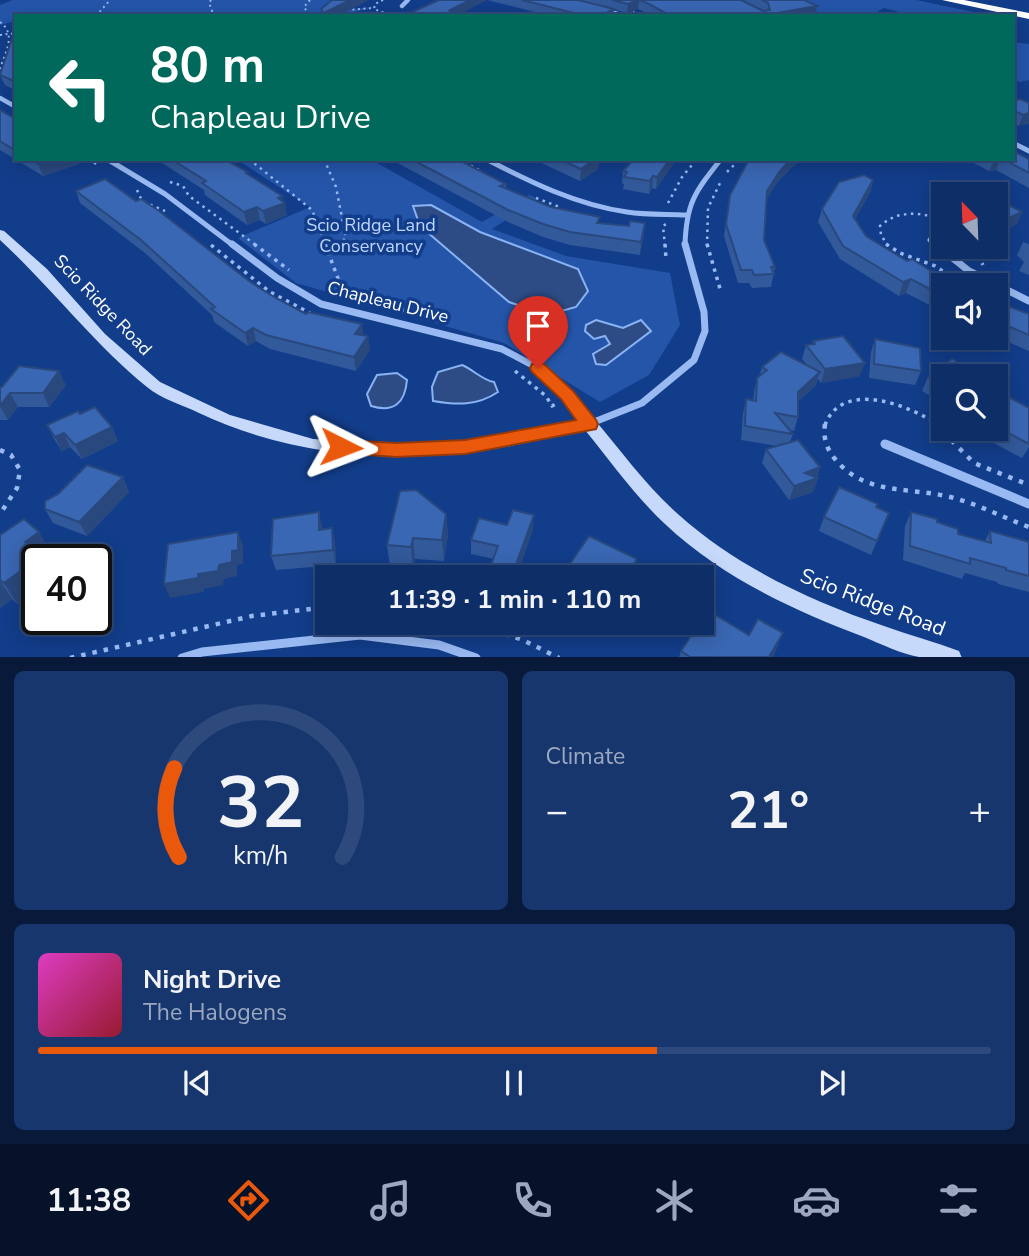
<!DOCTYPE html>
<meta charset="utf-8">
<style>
body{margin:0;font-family:"Nunito Sans",sans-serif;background:#17366e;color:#f1f3f6;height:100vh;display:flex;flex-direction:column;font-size:26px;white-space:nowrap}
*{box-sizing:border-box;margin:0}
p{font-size:23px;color:#9ba8c0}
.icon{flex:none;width:38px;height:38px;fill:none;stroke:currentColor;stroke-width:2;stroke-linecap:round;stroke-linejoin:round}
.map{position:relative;height:657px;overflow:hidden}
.panel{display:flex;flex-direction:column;gap:14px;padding:14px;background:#081939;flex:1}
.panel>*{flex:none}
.hud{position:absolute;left:14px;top:14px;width:1001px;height:147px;border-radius:0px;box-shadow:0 4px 18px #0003,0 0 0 2px #2e4a7c;background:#00695c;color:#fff;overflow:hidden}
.needle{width:46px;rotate:337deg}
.tools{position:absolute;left:931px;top:182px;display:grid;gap:14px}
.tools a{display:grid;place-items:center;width:77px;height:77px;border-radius:0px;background:#0e2e68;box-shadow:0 4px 18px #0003,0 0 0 2px #2e4a7c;font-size:35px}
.speed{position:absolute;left:21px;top:544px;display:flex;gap:14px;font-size:35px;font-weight:700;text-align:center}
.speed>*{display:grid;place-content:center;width:91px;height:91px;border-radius:50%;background:#0e2e68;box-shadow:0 4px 18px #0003,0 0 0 2px #2e4a7c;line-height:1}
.speed .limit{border:4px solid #111;border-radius:10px;background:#fff;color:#111}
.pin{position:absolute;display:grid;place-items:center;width:60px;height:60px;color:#fff;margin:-72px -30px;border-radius:50% 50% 50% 0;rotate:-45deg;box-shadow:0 0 7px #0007}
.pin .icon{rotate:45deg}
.me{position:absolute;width:77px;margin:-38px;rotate:93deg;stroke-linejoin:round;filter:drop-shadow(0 0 5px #0008)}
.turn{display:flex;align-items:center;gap:24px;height:147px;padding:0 21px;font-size:32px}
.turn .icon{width:91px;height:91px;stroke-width:2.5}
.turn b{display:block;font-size:49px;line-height:60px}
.big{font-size:52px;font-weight:700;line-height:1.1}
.panel .widget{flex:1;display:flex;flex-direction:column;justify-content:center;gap:10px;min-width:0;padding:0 24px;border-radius:10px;background:#17366e}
.panel .dial{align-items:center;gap:0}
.dial svg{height:182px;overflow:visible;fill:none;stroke:#2e4a7c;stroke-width:7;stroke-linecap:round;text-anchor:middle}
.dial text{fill:#f1f3f6;stroke:none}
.song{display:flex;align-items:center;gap:21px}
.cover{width:84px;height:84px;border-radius:10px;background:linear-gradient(135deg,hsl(310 70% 55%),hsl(350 70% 35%))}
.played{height:7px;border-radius:4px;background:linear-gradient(90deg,#ea580c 65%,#2e4a7c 65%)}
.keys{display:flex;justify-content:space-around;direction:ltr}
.heat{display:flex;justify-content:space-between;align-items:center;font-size:38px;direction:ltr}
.panel .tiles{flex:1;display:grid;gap:14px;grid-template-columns:1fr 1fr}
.widget:last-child{grid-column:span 2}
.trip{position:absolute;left:315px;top:565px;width:399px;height:70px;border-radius:0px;background:#0e2e68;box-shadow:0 4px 18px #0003,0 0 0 2px #2e4a7c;font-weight:700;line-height:70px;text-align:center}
.tabs{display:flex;height:112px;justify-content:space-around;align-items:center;background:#06122a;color:#9ba8c0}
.tabs .icon{width:49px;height:49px}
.tabs .on{color:#ea580c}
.tabs b{font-size:32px;color:#f1f3f6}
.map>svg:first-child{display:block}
</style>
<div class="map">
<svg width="1029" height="658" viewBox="0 0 1029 658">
<rect width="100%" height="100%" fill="#123d8a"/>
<g fill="#2455a9">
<polygon points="13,0 339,0 331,10 378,7 334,16 16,16 16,21 0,25 0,5"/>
<polygon points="792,0 916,0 993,16 915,16 884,8 878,11 878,16 826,16"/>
<polygon points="1013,42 1029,44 1029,80 1020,82 1013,79"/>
<polygon points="236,159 370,159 482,222 529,195 538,199 492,229 566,256 670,273 680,325 649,375 600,402 504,343 296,283 238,238 310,207"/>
</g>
<g fill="#2d4c86" stroke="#8ab3f4" stroke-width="2">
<polygon points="431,205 480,232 578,269 588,291 576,307 547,315 509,302 420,226 413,206"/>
<polygon points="596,320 623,328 641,320 651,331 606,365 596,364 593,354 610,344 605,336 594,339 585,331 586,325"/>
<path d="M 462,365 C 474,370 482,380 494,382 L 498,392 C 477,406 457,405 433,401 L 432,387 L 438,372 Z"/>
<path d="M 397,373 L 407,380 C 405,403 394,413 371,406 L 367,394 L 377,375 Z"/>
</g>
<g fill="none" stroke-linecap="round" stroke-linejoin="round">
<g stroke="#98b9f1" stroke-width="2" stroke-dasharray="2 3.5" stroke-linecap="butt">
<polyline points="211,0 209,3 214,16"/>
<polyline points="310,0 304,7 310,16"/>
<polyline points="383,0 375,4 374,9 393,16"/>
<polyline points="347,10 373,8"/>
<polyline points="633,12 641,16"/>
<polyline points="96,16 110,0"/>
<polyline points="313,16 326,11"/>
<path d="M 0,22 C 17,34 5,53 0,69"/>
<polyline points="0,35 16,33"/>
</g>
<g stroke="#98b9f1" stroke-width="2.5" stroke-dasharray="2.5 4.5" stroke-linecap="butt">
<polyline points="88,159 98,165"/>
<polyline points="249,159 312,210 326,246"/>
<polyline points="324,159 336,187 346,238 336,246"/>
<polyline points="458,159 479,170"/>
<polyline points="727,172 740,159"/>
<polyline points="170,182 183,186 189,196 257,246"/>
<polyline points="137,190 142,201 165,211"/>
<polyline points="536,198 562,208"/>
<polyline points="668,203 682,177 697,159"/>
<polyline points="665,246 663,226 666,224"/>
<polyline points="707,246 708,208 721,181"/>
<path d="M 888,246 L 881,235 L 880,226 C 899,209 920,213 943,219"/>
</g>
<g stroke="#98b9f1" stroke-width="3.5" stroke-dasharray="3.5 5" stroke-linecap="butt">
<polyline points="254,244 289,270"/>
<polyline points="325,244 339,281 338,298"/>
<polyline points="665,244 666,259"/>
<polyline points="707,244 721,292"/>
<polyline points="886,244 900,253 935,266 964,285"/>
<polyline points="211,245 270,292 310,313"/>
<polyline points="979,247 979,258 983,265"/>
<polyline points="329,252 338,244"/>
<polyline points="996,302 1011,308"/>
<polyline points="394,308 416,313 414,316"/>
<polyline points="515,371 546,396 552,406 559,402"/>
<path d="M 825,425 C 842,379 910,405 938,425"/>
</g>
<g stroke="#98b9f1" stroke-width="4.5" stroke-dasharray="4.5 7" stroke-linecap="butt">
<path d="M 825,424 C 823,437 826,448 835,459 C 866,497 912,486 954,498 C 980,505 1004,518 1029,527"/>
<polyline points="935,424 974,463 1029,485"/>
<polyline points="0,450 11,455 20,470 17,488 0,514"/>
<polyline points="472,623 523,640 559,658"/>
<polyline points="70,658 252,616 327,607"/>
</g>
<g stroke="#98b9f1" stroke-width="4.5">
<polyline points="402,6 408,0"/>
<polyline points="604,10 624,16"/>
<polyline points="0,98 16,107"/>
</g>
<g stroke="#98b9f1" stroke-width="5">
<polyline points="1013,143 1029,151"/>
<polyline points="107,159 165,194 234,246"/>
<path d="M 486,159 C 530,182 577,205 627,212 C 646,215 666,214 686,215"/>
<polyline points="930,240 938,246"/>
<path d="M 685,246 C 686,203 695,192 721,159"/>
</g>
<g stroke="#98b9f1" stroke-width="7">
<polyline points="232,244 277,278 321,304 502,349 538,368 567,395 589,424 642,403 694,360 705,331 704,312 685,244"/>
<polyline points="935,244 969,271 1029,301"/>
</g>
<g stroke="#98b9f1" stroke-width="9">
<polyline points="885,444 1029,504"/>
<polyline points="182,658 202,652 360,635 439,645 476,658"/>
</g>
<path fill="#c6d9fb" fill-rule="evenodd" d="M 0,230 L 4,231 L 47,269 L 105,334 L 160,382 L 230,415 L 313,439 L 396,444 L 465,441 L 589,418 L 595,420 C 622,452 647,487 679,515 C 737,567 811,601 884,626 C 909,635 935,642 959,651 L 962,658 C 949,658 933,658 919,657 C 901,654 881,644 864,637 C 793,610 721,577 665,524 C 635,496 611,462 585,430 C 545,438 505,449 465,453 C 376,463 281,452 199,413 C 183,405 161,399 147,387 C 93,343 51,287 0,240 Z"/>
<polygon fill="#fff" fill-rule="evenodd" points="942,0 964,0 1029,13 1029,19"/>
</g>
<g fill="#32599a">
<polygon points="439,0 578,0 614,9 614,16 551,16 487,0"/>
<polygon points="578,0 741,0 763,11 765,11 743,0 804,0 815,15 653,16 638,9 627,13"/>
<polygon points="16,26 16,91 5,85 0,75"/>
<polygon points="1013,101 1029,103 1019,126 1013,124"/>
<polygon points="0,110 16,119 16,159 77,159 79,164 43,176 0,150"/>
<polygon points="160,159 224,159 249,175 283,201 287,215 266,224 260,220 247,225 205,195 204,190 162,163"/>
<polygon points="390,159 457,159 506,184 506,189 551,207 599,223 629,226 645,223 640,255 570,245 543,237 508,222"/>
<polygon points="533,159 599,159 598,169 580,181"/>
<polygon points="752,159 803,159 792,167 776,184 766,200 764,240 775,267 771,287 752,288 749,283 738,283 724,236 730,195"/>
<polygon points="966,159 1029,159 1029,188 996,170 989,171"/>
<polygon points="674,163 656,189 652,188 649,194 623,189 624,184 622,183 623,171"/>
<polygon points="873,180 870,193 855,219 866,236 943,285 943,312 906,293 899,296 840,259 818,222 822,209"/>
<polygon points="944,181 986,194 943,194 943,203 937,200"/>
<polygon points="76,191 306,314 364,335 370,350 356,371 270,349 256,341 248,346 214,322 212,315 145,253 80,203"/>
<polygon points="996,199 1017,224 1001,232 996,229"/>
<polygon points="1023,242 1029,244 1029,275 1019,271 1024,262 1017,255"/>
<polygon points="1029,314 1029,351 996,337 996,320"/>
<polygon points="875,339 921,371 915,385 869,378 871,352"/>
<polygon points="813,341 860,376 821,383 818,379 815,386 798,402 798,417 794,431 789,430 793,434 790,442 820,467 817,477 818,478 813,492 789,500 762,463 766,449 777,446 741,440 743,413 746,399 753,401 754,392 757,378 759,377 762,367 808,366 802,359 806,345 812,344"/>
<polygon points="943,376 943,400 942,399 939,401 922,391 928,377"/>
<polygon points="66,385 49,407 18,407 8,420 0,420 0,387"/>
<polygon points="996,390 1029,408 1029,447 1022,458 990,441 992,437 976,429 996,429"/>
<polygon points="80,414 112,427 118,441 82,459 70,447 62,451 54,439 47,425"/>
<polygon points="123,477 129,492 87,536 53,523 45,509"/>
<polygon points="876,507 889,513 871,555 819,531 824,517"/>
<polygon points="911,512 937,522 958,534 985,541 990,531 1029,542 1029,592 998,584 997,582 965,573 962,579 903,560 905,526"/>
<polygon points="446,514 448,535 444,561 415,559 413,568 390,566 387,545"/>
<polygon points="507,525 533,529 516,578 488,578 488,573 494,559 471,554 471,540"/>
<polygon points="322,526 322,530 332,528 335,543 336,565 276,570 271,556"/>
<polygon points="39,532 51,553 42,559 17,604 12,599 0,608 0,535"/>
<polygon points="581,623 611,623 602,636"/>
<polygon points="783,633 773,657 679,657 681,651 749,635"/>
</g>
<g fill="#29487d">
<polygon points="350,0 369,0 339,16 325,16 324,13"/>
<polygon points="470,0 487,0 457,16 440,16"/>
<polygon points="639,0 638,9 627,13 628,4"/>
<polygon points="817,6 815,15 813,16 760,16"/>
<polygon points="1029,113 1029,124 1019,126 1023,115"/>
<polygon points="53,159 77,159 79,164 43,176 38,164"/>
<polygon points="595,159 599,159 598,169 580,181 581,169"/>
<polygon points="670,159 678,159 674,163 656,189 657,177"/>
<polygon points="791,159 803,159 792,167 776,184 764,203 767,191 779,172"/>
<polygon points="1000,159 996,170 989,171 994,160"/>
<polygon points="653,176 652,188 649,194 650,181"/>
<polygon points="873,180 870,193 850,228 853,216"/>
<polygon points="282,196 284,203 285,203 287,215 266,224 263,211 278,198"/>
<polygon points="257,207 260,220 247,225 244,212"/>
<polygon points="1022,212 1017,224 1001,232 1006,219"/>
<polygon points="645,223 644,236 640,255 641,242"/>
<polygon points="911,279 906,293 899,296 903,282"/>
<polygon points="362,324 364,338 355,334"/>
<polygon points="253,328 256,341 248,346 245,333"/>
<polygon points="368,336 370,350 356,371 354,357"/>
<polygon points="865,363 860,376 821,383 825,369"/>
<polygon points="59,371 66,385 49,407 43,393"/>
<polygon points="820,372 815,386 794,406 798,392"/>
<polygon points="10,393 18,407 8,420 0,406"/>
<polygon points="112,427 118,441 82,459 75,445"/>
<polygon points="64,433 70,447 62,451 55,437"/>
<polygon points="820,467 816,479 818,478 813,492 789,500 794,486 805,473"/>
<polygon points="123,477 129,492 87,536 79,522"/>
<polygon points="319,512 322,526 322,545 319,530"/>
<polygon points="446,514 448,535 444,561 442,540"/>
<polygon points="534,515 533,529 516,578 511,578"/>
<polygon points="332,528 335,543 336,565 333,550"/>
<polygon points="39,532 51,553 42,559 43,560 37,560 37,589 17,604 4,583 25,542"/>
<polygon points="238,532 243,546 243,564 237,565 237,576 224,579 223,585 204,589 204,592 170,598 164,584 198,574 219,565 232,551"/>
<polygon points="413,538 415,559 413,568 411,547"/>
<polygon points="637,559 635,578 629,578 630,571"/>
<polygon points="0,581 12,599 0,608"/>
<polygon points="604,623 611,623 602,636"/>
<polygon points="783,633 773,657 769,657"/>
</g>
<g fill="#3a67b3" stroke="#29487d" stroke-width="2">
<polygon points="332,0 350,0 324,13 321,9"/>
<polygon points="439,0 470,0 450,10 453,11 440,16 403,16"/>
<polygon points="522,0 578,0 614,9 608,12 614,16 586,16"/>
<polygon points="612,0 741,0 763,11 770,10 768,3 762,0 804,0 817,6 760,16 671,16 647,3 639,0 628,4"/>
<polygon points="16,26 16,82 0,75"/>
<polygon points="1020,99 1029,103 1029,113 1023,115 1013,110 1013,101"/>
<polygon points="0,110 16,119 16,151 0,141"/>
<polygon points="1013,151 1029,159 1029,173 1003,159 1013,159"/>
<polygon points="30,159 53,159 38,164"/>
<polygon points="171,159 224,159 248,172 246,173 282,196 278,198 285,203 263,211 257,207 244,212 202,183 206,181"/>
<polygon points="411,159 457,159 506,184 500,186 551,207 600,217 597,223 629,226 630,221 645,223 641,242 570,232 543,224 508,210"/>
<polygon points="559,159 595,159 581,169"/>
<polygon points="634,159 670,159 657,177 653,176 650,181 624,177 627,172 623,171"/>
<polygon points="752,159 791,159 779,172 767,191 764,240 775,267 771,267 774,274 754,275 752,270 741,270 726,224 730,195 747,163"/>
<polygon points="864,175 873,180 853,216 866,236 907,261 912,259 949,282 953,280 963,285 943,285 943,296 911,279 903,282 843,246 822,209 839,182"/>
<polygon points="105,179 136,201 141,199 159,211 249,281 274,297 306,314 308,312 362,324 355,334 368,336 354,357 266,335 253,328 245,333 211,309 215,307 141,240 76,191"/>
<polygon points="944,181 977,190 986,194 956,194 941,187"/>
<polygon points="996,199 1022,212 1006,219 996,214"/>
<polygon points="1007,306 1029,314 1029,335 996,321 996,320"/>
<polygon points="843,336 865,363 825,369 806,345 815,344 813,341"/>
<polygon points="875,339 920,348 921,371 874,364"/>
<polygon points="781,352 820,372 798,392 798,417 775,413 793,434 745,426 746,399 756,401 757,378 767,370 762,367"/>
<polygon points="952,359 982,376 943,376 943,386 928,377"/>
<polygon points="19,366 59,371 43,393 10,393 0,406 0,387 2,387"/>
<polygon points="996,390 1029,408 1029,444 997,427 1000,423 996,421"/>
<polygon points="95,407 112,427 75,445 64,433 55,437 47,425 78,411 80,414"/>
<polygon points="798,440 820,467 805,473 818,478 794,486 766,449"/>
<polygon points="87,465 123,477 79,522 45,509 45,501 58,494"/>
<polygon points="839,487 878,504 876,507 889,513 877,541 824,517"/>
<polygon points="416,490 446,514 442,540 413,538 411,547 387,545 400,491"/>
<polygon points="513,510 534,515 511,578 505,578 488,573 498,546 471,540 479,518 507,525"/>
<polygon points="319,512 319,530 332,528 333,550 271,556 273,519"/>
<polygon points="911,512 937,519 937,522 958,529 958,534 991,543 990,531 1029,542 1029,576 1006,570 1006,568 970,558 970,564 910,546"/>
<polygon points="24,519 39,532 25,542 41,556 4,583 0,580 0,535"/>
<polygon points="238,532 238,550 232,551 232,562 219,565 218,571 198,574 198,578 164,584 168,544"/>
<polygon points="589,536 637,559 630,571 633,572 630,578 571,578 563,574"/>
<polygon points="707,610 749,635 758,619 783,633 769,657 690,657 681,651 699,623 702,623 702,618"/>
</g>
<polygon fill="#ea580c" stroke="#983908" stroke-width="2" points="538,363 544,364 573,391 596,420 598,424 596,429 465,454 396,457 341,453 334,451 332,447 334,442 341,440 396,443 465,440 576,420 561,399 532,372 530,368 532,364"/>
<g text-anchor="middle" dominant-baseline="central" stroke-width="7" stroke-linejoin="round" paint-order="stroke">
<g font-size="18" fill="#bfd6fc" stroke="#123d8a">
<text x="371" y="225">Scio Ridge Land<tspan x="371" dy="21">Conservancy</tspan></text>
</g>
<g font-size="18" fill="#fff" stroke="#123d8a">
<text transform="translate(388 302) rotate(14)">Chapleau Drive</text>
<text transform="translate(103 305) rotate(46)">Scio Ridge Road</text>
</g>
<g font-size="21" fill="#fff" stroke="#123d8a">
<text transform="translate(873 602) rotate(21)">Scio Ridge Road</text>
</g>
</g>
</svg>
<div class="tools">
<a><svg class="needle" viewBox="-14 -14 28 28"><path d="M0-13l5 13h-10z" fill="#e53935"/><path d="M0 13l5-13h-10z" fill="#9ba8c0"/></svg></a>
<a><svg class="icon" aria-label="sound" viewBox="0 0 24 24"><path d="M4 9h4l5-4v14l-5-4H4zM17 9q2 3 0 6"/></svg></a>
<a><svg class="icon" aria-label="search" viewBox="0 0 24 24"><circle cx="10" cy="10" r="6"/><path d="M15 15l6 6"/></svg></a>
</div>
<div class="speed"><div class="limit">40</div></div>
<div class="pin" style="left:538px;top:368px;background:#d93025"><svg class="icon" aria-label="arrive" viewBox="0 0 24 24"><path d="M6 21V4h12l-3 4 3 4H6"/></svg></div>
<svg class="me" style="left:341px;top:447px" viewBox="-20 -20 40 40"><path d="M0-17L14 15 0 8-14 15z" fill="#ea580c" stroke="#fff" stroke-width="4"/></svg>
<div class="trip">11:39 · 1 min · 110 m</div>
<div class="hud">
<div class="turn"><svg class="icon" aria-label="left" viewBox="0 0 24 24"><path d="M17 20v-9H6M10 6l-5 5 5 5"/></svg><div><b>80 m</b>Chapleau Drive</div></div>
</div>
</div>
<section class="panel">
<div class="tiles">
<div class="widget dial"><svg viewBox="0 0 100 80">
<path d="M14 69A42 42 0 1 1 86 69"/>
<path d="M14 69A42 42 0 0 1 12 30" stroke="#ea580c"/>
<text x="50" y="56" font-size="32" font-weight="700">32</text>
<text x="50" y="72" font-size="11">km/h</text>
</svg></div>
<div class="widget"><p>Climate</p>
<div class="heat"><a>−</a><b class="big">21°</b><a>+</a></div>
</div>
<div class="widget">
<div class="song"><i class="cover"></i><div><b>Night Drive</b><p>The Halogens</p></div></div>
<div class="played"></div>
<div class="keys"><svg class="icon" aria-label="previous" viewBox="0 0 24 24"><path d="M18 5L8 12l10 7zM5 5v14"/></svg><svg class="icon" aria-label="pause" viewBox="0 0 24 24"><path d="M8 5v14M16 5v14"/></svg><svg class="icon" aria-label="next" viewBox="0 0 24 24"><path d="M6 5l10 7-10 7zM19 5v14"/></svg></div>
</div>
</div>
</section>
<nav class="tabs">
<b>11:38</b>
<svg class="icon on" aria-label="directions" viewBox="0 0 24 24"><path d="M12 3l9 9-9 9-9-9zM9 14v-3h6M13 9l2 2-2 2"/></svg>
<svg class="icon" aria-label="music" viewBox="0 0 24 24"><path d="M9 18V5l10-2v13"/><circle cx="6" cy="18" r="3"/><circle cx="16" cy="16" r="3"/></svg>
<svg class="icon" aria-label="phone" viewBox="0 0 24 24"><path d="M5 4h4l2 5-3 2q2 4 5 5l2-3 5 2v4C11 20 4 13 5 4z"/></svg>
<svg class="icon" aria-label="climate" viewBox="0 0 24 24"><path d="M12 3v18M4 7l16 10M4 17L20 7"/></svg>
<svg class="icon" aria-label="car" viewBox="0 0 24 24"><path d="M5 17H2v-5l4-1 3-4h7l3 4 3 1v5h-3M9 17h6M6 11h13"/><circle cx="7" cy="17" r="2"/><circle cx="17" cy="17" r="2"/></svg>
<svg class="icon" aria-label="filters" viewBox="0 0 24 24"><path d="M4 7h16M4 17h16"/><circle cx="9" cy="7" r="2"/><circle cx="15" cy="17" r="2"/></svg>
</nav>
